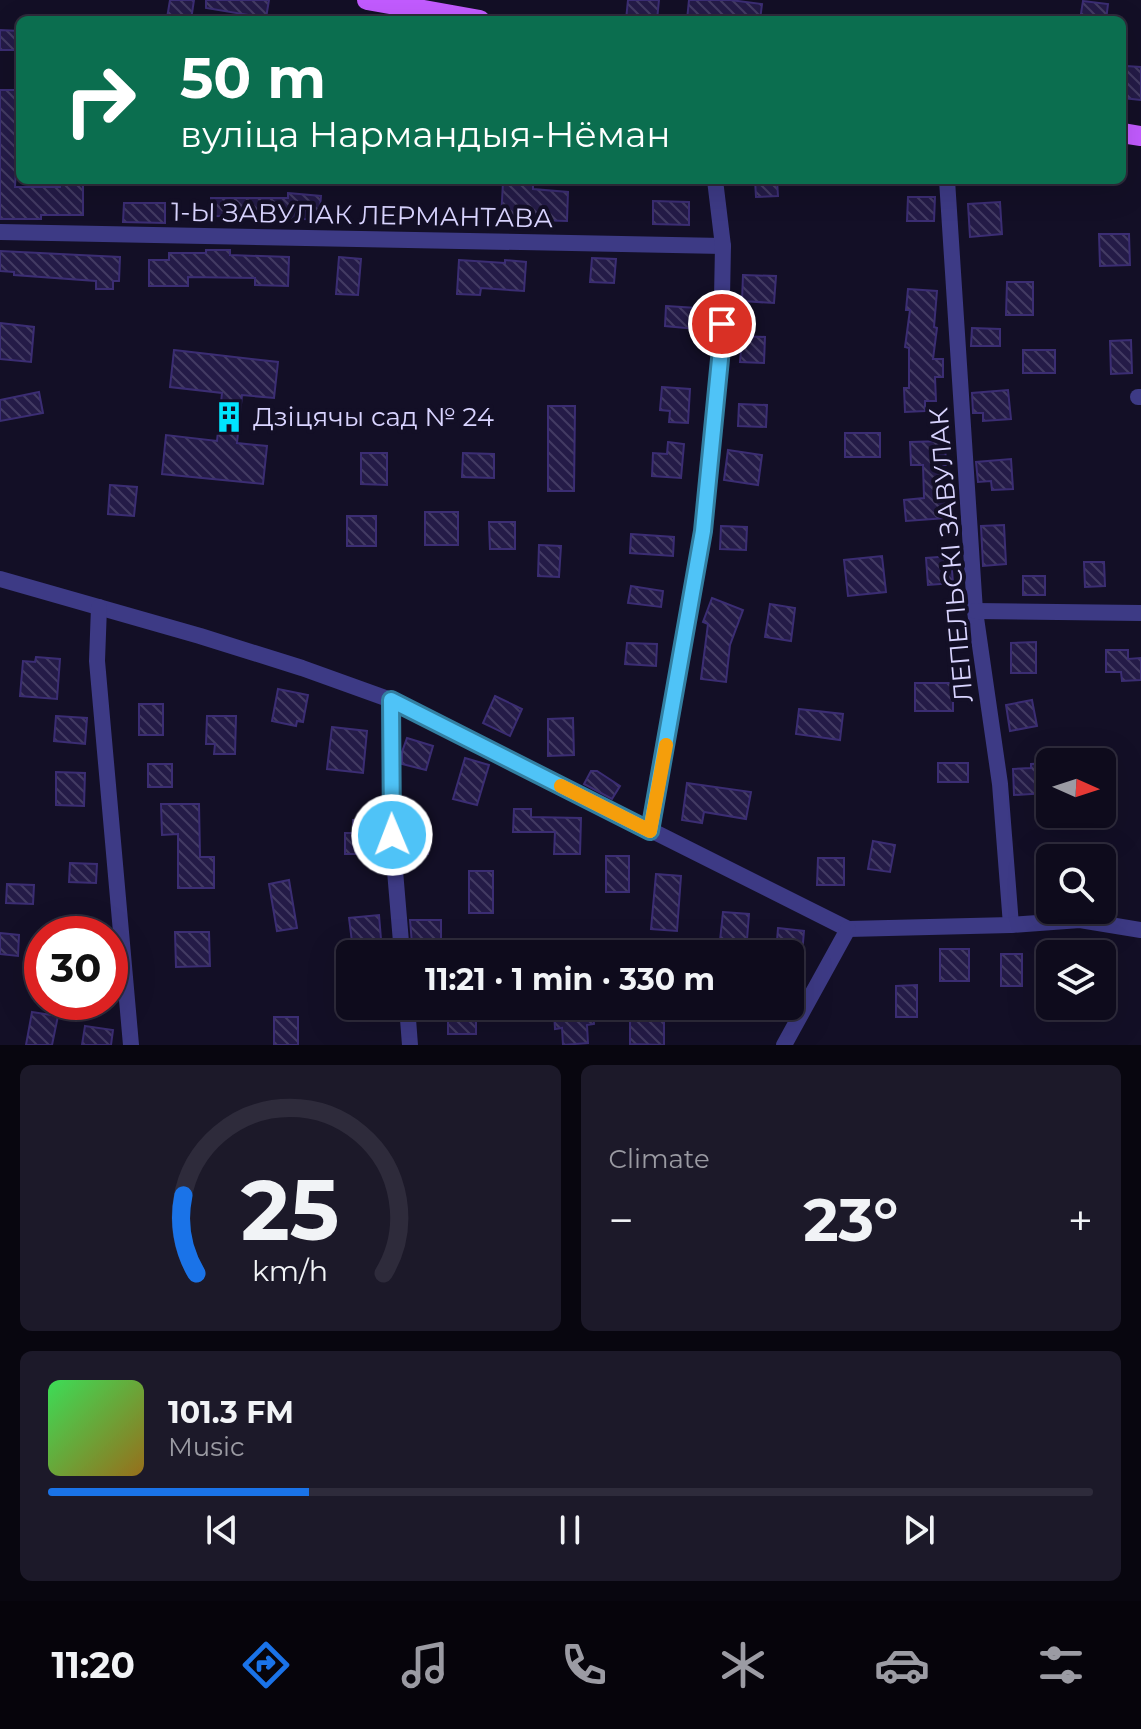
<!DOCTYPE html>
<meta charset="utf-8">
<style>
body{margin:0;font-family:Montserrat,sans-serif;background:#1c1929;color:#f1f3f6;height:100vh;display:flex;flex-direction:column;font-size:30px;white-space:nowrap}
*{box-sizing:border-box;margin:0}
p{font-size:26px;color:#9b9ba3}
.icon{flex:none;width:44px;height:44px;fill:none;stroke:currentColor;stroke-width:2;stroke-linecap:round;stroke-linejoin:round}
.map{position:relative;height:1045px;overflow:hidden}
.side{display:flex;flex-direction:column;gap:20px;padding:20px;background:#08060f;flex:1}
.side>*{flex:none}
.top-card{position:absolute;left:16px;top:16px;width:1110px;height:168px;border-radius:12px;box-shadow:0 8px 32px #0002,0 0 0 2px #2e2b3b;background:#0b6e4f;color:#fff;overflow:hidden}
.needle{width:52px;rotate:93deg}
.tools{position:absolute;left:1036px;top:748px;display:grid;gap:16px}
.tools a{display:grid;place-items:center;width:80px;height:80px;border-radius:12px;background:#0e0b1c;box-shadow:0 8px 32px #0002,0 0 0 2px #2e2b3b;font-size:40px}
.speed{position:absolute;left:24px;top:916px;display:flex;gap:16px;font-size:40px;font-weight:700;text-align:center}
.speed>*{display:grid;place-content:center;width:104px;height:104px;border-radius:50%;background:#0e0b1c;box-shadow:0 8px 32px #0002,0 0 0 2px #2e2b3b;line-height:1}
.speed .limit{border:12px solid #d22;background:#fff;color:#111}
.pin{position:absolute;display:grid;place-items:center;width:68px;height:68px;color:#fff;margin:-34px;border:4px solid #fff;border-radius:50%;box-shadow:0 2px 8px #0007}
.me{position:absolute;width:88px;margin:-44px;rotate:359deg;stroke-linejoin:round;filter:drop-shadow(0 0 6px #0008)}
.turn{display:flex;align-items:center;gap:28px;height:168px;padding:0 32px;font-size:36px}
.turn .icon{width:104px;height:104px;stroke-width:2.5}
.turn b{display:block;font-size:56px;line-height:68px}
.big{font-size:60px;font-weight:700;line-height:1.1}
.side .card{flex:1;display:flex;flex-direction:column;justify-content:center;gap:12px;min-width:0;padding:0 28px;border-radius:12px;background:#1c1929}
.side .dial{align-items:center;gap:0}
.dial svg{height:208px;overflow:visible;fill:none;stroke:#2e2b3b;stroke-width:7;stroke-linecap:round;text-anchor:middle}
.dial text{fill:#f1f3f6;stroke:none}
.song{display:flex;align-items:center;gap:24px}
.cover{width:96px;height:96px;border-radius:12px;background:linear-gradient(135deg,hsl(130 70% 55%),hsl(40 70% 35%))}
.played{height:8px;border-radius:4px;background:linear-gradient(90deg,#1a73e8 25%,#2e2b3b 25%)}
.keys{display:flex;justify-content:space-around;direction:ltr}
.heat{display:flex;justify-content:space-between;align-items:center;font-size:44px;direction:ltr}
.side .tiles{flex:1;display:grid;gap:20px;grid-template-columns:1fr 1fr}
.card:last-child{grid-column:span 2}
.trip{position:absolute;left:336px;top:940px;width:468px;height:80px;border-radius:12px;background:#0e0b1c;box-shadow:0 8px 32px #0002,0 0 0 2px #2e2b3b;font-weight:700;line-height:80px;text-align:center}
.dock{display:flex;height:128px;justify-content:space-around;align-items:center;background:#06040b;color:#9b9ba3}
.dock .icon{width:56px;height:56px}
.dock .selected{color:#1a73e8}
.dock b{font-size:36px;color:#f1f3f6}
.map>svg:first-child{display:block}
</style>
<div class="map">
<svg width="1141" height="1045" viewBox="0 0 1141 1045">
<defs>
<pattern id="building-back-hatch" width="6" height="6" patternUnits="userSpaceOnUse" patternTransform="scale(2)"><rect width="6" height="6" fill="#241b47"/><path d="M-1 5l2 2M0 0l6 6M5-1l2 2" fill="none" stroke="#433b63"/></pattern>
</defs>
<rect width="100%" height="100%" fill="#130f26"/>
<g fill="url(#building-back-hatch)" stroke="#3b2d73" stroke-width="2">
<polygon points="170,0 194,0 191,20 167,18"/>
<polygon points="206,0 269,0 266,18 206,8"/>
<polygon points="628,0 659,0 657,20 626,20"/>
<polygon points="689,0 730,0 762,4 760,20 687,20"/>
<polygon points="1083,1 1108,4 1106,20 1080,20"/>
<polygon points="0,30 20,31 20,50 0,50"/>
<polygon points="1126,66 1141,67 1141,100 1123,98"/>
<polygon points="0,90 20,90 15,187 60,187 60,183 83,184 83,215 41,215 41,219 0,219"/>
<polygon points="755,180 777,180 778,196 756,197"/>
<polygon points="503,182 533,184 533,189 568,192 567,221 501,219"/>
<polygon points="288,193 321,196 319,220 287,218 287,217 211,216 211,198 288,198"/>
<polygon points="908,197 935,197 934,221 907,221"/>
<polygon points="653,201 689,202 689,225 653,224"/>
<polygon points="1000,202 1002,234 970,237 968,204"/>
<polygon points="124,203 165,203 165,223 123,222"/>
<polygon points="1099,234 1129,234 1130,265 1100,266"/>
<polygon points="206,250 230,250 230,255 289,257 288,286 255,285 255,278 188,277 188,286 149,286 149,260 169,260 169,253 206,253"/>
<polygon points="0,251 120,257 119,281 113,281 113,289 96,289 96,281 14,275 14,272 0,271"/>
<polygon points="339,257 361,259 358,295 336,294"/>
<polygon points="592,258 616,259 614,283 590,282"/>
<polygon points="459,260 505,263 505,260 526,262 524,291 481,288 480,295 457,294"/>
<polygon points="743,275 776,276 774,303 742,301"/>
<polygon points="1007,282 1033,282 1033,315 1006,315"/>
<polygon points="908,289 937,291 934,327 937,328 933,359 943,359 943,377 935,377 936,401 925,401 925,411 905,412 904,388 909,388 909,348 905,347 910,310 906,310"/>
<polygon points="666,306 697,308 696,329 665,326"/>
<polygon points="0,323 34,327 31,362 0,359"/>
<polygon points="972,328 1000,329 1000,346 971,346"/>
<polygon points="742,336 765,337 764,363 740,362"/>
<polygon points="1131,340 1132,373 1111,374 1110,341"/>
<polygon points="174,350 278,362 274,398 242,395 237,443 267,446 263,484 162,474 166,435 217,441 222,393 170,387"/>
<rect x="1023" y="350" width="32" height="23"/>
<polygon points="662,387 690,389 688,423 669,422 670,411 660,410"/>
<polygon points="1008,390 1011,419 983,421 983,413 973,413 972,393"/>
<polygon points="39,392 43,413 0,421 0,400"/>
<polygon points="739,404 767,405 766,427 738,426"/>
<polygon points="548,406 575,406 574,491 548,491"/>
<rect x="845" y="433" width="35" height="24"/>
<polygon points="945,441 946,465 941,465 942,497 944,497 946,518 906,521 904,500 924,498 923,465 911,465 910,442"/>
<polygon points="668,442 684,444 681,478 652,476 653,453 667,454"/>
<polygon points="728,450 762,455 758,485 724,480"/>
<polygon points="361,453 387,453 387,485 361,484"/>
<polygon points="463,453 494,454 494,478 462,477"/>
<polygon points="1011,459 1013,489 992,490 991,481 978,482 976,462"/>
<polygon points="110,485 137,487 134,516 108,514"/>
<rect x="425" y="512" width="33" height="33"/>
<rect x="347" y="516" width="29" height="30"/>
<polygon points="489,522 515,522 515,549 490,549"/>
<polygon points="1004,525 1006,564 983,566 981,526"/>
<polygon points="721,526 747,527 746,550 720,549"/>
<polygon points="631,534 674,537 673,556 630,553"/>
<polygon points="539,545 561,546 559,577 538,576"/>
<polygon points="882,556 886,592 848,596 844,560"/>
<polygon points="951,556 953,583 928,585 926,558"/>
<polygon points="1084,562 1104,562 1105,586 1085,587"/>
<rect x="1023" y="576" width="22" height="19"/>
<polygon points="631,586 663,591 661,607 628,603"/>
<polygon points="712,598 743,610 730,645 726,682 701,679 708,624 703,622"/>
<polygon points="770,604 795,608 791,641 765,637"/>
<polygon points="1036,642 1036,673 1011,673 1011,643"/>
<polygon points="627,643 657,644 656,666 625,664"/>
<polygon points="1106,650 1128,650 1128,659 1141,658 1141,680 1122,681 1121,672 1106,672"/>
<polygon points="36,657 60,659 57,699 20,696 23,661 35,662"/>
<rect x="915" y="683" width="38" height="28"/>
<polygon points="278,689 308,695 303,722 297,721 296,726 272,721"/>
<polygon points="495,696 522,709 510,736 483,723"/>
<polygon points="1032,700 1037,726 1010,731 1006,705"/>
<rect x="139" y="704" width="24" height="31"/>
<polygon points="799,709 843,714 840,740 796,734"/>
<polygon points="56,716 87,718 85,744 54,741"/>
<polygon points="207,716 236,716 235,754 214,754 215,744 206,744"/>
<polygon points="573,718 574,755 548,756 548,719"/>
<polygon points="332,727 367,731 363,773 327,769"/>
<polygon points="407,738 433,746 426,770 402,764 402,752"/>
<polygon points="465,758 489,765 477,805 453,799"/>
<rect x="938" y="763" width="30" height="19"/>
<polygon points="1050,763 1050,780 1047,780 1047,793 1014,795 1013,769 1031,768 1031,764"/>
<rect x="148" y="764" width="24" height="23"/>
<polygon points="591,771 597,771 620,786 612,799 584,784"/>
<polygon points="56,772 85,773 84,806 56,805"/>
<polygon points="687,783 751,792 746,819 704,812 702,823 682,820"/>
<polygon points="161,804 199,804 200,857 214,857 214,888 178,888 178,834 162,835"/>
<polygon points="514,809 531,809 531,817 581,818 580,854 554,854 555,832 513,832"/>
<polygon points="353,820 370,820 371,854 345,854 345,833 353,833"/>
<polygon points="408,826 427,826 428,854 405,855 403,840 409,840"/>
<polygon points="873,841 895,845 890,872 868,869"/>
<rect x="606" y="856" width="23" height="36"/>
<polygon points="818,858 844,858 844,885 817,885"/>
<polygon points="70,863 97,864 96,883 69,882"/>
<rect x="469" y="871" width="24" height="42"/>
<polygon points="656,874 681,876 677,931 651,929"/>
<polygon points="289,880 297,928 277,931 269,884"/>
<polygon points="7,884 34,885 33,904 6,903"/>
<polygon points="723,912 749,914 746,952 719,950"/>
<polygon points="379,915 381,939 352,942 349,918"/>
<polygon points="410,920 441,920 441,945 412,944"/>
<polygon points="778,928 804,931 802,954 776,954"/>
<polygon points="175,932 209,932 210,966 176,967"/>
<polygon points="0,933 19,935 18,956 0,954"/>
<rect x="940" y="949" width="29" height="32"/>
<rect x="1001" y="954" width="21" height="32"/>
<polygon points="917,985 917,1017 896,1017 896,986"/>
<polygon points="357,1006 387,1006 387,1020 357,1021"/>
<polygon points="593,1009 594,1024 587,1025 588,1043 563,1045 562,1028 555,1029 554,1011"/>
<polygon points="32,1012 58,1016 52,1045 26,1045"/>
<polygon points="630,1013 664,1013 664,1045 630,1044"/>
<rect x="448" y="1014" width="28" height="20"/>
<rect x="274" y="1017" width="24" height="28"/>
<polygon points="85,1026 113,1030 111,1045 82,1045"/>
</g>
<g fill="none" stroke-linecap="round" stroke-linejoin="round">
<g stroke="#3d3a85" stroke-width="16">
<polyline points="947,180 975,611 1000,784 1011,925"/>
<polyline points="0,232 723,246"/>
<polyline points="1138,397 1141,397"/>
<polyline points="0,579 200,636 302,668 391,700 848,929 1011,925 1080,920 1141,930"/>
<polyline points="99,607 97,661 131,1045"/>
<polyline points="975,611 1141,613"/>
<polyline points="391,700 392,835 402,954"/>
<polyline points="650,831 703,531 721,349 723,246 715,180"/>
<polyline points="407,1006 410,1045"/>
<polyline points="784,1045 848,929"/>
</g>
<g stroke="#c25bff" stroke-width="20">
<polyline points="367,0 480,20"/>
<polyline points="1122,133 1141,136"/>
</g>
</g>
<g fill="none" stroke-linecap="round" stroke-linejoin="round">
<defs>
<polyline id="route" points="392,835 391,700 650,831 703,531 721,349 722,324"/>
</defs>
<use href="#route" stroke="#337fa1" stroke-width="20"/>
<use href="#route" stroke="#4fc3f7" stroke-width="14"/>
<polyline stroke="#f59e0b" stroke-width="14" points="561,786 650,831 666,745"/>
</g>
<defs>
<symbol id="building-bare" viewBox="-9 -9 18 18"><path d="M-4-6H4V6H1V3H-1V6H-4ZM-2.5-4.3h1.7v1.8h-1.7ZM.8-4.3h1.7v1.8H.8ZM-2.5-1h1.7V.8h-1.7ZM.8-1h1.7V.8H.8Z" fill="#00e5ff" stroke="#130f26" stroke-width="2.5" paint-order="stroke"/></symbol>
</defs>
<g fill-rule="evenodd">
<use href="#building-bare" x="207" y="395" width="44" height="44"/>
</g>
<g text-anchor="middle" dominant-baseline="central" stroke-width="8" stroke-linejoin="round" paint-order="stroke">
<g font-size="26" fill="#d9d4ff" stroke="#130f26">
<text transform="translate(362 215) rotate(1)">1-Ы ЗАВУЛАК ЛЕРМАНТАВА</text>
<text transform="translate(951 555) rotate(-95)">ЛЕПЕЛЬСКІ ЗАВУЛАК</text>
</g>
<g font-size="26" fill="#d9d4ff" stroke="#130f26" text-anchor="start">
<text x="253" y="417">Дзіцячы сад № 24</text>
</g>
</g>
</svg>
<div class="tools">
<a><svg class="needle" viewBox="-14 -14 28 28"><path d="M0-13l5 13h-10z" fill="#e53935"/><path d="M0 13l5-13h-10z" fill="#9b9ba3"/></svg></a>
<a><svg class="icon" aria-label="search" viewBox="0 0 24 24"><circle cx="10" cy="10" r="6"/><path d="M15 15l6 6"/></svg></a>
<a><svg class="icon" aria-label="layers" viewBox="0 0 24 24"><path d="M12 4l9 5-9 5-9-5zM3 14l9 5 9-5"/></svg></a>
</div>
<div class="speed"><div class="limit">30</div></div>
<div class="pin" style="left:722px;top:324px;background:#d93025"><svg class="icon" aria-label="arrive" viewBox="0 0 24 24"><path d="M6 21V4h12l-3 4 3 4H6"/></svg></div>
<svg class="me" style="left:392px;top:835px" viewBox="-20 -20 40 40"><circle r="17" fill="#4fc3f7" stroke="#fff" stroke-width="3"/><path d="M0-11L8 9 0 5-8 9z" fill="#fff"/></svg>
<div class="trip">11:21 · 1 min · 330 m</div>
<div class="top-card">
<div class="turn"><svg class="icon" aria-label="right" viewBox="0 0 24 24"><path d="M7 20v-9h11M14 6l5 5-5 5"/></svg><div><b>50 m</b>вуліца Нармандыя-Нёман</div></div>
</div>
</div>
<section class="side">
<div class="tiles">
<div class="card dial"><svg viewBox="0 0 100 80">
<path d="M14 69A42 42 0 1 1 86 69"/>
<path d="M14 69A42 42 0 0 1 9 39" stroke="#1a73e8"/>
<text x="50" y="56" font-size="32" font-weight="700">25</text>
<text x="50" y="72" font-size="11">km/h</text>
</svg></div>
<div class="card"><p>Climate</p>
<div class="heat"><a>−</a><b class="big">23°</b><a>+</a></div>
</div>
<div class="card">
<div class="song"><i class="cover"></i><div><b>101.3 FM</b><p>Music</p></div></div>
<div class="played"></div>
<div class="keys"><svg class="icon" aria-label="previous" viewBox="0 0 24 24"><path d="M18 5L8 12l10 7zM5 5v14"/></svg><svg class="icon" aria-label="pause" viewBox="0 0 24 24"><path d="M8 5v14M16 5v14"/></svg><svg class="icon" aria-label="next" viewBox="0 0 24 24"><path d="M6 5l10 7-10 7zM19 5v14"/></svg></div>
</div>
</div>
</section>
<nav class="dock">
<b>11:20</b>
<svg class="icon selected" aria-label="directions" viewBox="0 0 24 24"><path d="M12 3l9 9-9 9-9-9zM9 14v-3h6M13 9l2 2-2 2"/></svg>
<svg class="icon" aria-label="music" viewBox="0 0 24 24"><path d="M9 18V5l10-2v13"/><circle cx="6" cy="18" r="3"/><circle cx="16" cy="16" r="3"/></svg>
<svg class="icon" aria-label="phone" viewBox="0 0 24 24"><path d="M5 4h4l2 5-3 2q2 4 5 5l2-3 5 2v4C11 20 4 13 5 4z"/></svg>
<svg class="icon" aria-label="climate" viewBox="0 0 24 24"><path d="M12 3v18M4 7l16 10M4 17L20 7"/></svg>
<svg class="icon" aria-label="car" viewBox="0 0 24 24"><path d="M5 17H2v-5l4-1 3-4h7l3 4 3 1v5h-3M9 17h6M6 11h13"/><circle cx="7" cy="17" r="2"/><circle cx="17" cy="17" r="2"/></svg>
<svg class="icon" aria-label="filters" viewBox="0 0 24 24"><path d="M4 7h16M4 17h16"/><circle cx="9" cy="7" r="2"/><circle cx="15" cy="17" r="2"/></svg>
</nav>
